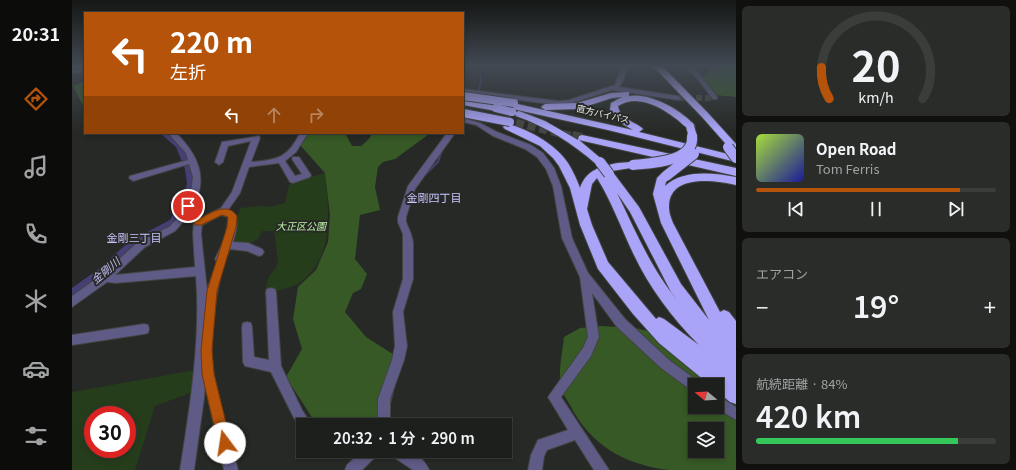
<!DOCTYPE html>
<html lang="ja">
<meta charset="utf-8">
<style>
body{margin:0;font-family:Georgia,"Noto Sans JP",serif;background:#2a2c29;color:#f1f3f6;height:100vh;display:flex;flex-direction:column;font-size:15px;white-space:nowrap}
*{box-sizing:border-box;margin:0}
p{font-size:13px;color:#a0a2a3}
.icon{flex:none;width:22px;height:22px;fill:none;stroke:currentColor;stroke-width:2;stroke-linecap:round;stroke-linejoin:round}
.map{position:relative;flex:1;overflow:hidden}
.side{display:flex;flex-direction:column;gap:6px;padding:6px;background:#10110f;width:280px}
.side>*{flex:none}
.hud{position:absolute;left:12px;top:12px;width:380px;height:122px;border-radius:0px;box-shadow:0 2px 6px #0003,0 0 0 1px #3b3d3b;background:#b45309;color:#fff;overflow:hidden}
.needle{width:26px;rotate:288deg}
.buttons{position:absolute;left:616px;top:378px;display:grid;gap:8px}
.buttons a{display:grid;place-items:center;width:36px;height:36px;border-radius:0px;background:#1d1f1c;box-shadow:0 2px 6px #0003,0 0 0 1px #3b3d3b;font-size:20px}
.speed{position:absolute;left:12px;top:406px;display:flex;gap:8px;font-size:20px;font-weight:700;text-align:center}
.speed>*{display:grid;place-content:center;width:52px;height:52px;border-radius:50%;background:#1d1f1c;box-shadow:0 2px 6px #0003,0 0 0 1px #3b3d3b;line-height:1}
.speed .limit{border:6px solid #d22;background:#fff;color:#111}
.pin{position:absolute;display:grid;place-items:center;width:34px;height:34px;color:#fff;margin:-17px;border:2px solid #fff;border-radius:50%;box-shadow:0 1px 4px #0007}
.me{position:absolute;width:44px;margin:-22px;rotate:346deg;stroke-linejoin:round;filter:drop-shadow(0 0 3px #0008)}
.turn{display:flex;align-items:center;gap:14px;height:84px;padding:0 20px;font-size:18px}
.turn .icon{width:52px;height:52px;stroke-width:2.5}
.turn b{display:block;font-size:28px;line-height:34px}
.lanes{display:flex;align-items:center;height:38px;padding:0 20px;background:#0003;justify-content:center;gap:20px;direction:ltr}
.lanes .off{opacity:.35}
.big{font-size:30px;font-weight:600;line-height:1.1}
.side .tile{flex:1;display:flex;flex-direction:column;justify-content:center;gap:6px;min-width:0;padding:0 14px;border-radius:6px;background:#2a2c29}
.side .dial{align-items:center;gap:0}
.dial svg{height:104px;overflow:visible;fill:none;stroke:#3b3d3b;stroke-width:7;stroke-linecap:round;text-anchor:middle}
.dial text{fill:#f1f3f6;stroke:none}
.song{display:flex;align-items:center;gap:12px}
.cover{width:48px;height:48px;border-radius:6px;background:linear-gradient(135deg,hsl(80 70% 55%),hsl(240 70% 35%))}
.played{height:4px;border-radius:2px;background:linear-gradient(90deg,#b45309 85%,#3b3d3b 85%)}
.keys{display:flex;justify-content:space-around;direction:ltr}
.heat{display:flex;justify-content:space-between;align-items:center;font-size:22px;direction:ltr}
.charge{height:6px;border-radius:3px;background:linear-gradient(90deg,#34c759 84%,#3b3d3b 0)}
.trip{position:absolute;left:224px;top:418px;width:216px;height:40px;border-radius:0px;background:#1d1f1c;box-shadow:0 2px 6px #0003,0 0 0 1px #3b3d3b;font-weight:600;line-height:40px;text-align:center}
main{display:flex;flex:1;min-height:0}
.dock{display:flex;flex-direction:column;width:72px;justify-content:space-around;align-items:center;background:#0c0c0b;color:#a0a2a3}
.dock .icon{width:28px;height:28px}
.dock .on{color:#b45309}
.dock b{font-size:18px;color:#f1f3f6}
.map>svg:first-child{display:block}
</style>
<main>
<nav class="dock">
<b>20:31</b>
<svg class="icon on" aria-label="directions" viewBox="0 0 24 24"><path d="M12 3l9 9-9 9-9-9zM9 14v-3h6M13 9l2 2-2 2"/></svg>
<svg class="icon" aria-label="music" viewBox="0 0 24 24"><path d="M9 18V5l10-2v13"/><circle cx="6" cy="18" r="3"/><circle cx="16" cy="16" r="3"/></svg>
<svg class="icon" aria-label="phone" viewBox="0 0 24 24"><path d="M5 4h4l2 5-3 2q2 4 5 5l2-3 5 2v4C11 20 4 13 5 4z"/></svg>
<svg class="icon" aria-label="climate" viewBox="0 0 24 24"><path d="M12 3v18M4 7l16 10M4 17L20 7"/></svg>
<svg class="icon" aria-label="car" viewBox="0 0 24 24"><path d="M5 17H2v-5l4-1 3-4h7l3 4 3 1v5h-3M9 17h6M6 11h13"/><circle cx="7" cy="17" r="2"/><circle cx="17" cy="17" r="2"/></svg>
<svg class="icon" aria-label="filters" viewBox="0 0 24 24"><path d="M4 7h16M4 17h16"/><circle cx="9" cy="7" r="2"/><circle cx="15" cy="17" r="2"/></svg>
</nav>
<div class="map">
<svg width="664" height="470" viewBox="0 0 664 470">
<rect width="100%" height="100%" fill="#272926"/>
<g fill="#263d1c" fill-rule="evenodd">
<path d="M 253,173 C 257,211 263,258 227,283 C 220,288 201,291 192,294 L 197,276 L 204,268 L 206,260 L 202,231 L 190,231 L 186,239 L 178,243 L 158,243 L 168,208 L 190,206 L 197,207 L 213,203 L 217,185 L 227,180 Z"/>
<path d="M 124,370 L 123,391 L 83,406 L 63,470 L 0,470 L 0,392 ZM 21,415 L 55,415 L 55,449 L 21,449 Z"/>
</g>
<g fill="#365925" fill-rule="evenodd">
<polygon points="642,65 664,65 664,97 644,95 630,78"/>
<polygon points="13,81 13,109 1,86"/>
<polygon points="235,133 273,133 280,146 289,146 296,140 301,133 357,134 323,159 311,162 306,167 303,187 308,210 288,215 283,259 295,274 289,289 281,293 273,312 294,337 324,356 307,425 255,425 241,419 214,377 230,349 221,319 226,287 244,270 256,242 258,215 253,173 228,145"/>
<path d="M 529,326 L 564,328 L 632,346 L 664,359 L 664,470 C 642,470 619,470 597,470 C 553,465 518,445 498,405 C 495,400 491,394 489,389 C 486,372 490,354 492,337 L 508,328 ZM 623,385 L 645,385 L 645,407 L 623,407 ZM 623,429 L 645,429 L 645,451 L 623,451 Z"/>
</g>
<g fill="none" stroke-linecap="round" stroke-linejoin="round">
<g stroke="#453f76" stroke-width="1.5">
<polyline points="406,91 409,82 407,65"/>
<polyline points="380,137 383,133"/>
</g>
<g stroke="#453f76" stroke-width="2">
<polyline points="379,138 381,136"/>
<polyline points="353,175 366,162 370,150"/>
<polyline points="334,223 339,235"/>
</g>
<g stroke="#453f76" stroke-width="2.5">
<polyline points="318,403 321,390"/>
<polyline points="303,456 308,451"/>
</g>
<polygon fill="#453f76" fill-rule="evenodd" points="88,133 99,133 113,145 123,169 125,184 122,194 106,226 66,247 34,279 5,300 0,302 0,288 24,271 58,241 98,220 112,194 115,184 113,169 104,147"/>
<polyline stroke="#444643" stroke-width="6" stroke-dasharray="6 3" stroke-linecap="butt" points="606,98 639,98"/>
<polyline stroke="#444643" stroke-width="8" stroke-dasharray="8 4" stroke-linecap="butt" points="444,123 504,137"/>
<polyline stroke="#444643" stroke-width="10" stroke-dasharray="10 5.5" stroke-linecap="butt" points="500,136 510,138"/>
<defs>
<g id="minor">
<polygon points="550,65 556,65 551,81 547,87 606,96 609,98 606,100 540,90 500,103 486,105 391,93 391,89 486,101 497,100 543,85"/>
<polygon points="611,65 618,65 628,75 645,97 645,99 641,99 624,77"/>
<polygon points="0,68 13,69 13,73 0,72"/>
<polygon points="391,118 408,123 425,132 459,145 471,153 482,168 489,186 500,238 516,273 553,319 597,360 627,382 629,385 623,385 623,392 619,390 589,368 545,327 520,293 527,337 519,356 489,397 537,470 522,470 503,440 475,450 472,456 470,470 456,470 459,455 466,440 496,430 476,397 511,348 516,337 508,277 490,238 481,186 474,169 465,157 453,149 421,136 404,125 391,122"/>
<path d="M 96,133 L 104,133 C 120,149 133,168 127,192 C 126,198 122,203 119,209 L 129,218 L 149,208 L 160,192 L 179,141 L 156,146 L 151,162 L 147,165 L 143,162 L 150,142 L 187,136 L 188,138 L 179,162 C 205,160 216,158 228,133 L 236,133 L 224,152 L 213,161 L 223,176 L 230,174 L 220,159 L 221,157 L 227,157 L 239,175 L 238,177 L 221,183 L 218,182 L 207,163 L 177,167 L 168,193 L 156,210 C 170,214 164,232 161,242 L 176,243 L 190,249 L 192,252 L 190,255 L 187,256 L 175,251 L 158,249 C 144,279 136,342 142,375 C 148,407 158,438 166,470 L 152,470 L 133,385 L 132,398 L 122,470 L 108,470 C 118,407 129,339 124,276 L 44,283 L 35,282 L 0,307 L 0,296 L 31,274 L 67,241 L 97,227 L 108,216 L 119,192 L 121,177 L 117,164 L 61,181 L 57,178 L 58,176 L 116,160 L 114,153 ZM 149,215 L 156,217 C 156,233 150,245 143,259 L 145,262 L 135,290 L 129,234 L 130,225 ZM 116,216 L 122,221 L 121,234 L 123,267 L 43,275 L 73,247 L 103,231 Z"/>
<polygon points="375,133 383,133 343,189 334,217 334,222 339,234 341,242 341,279 331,312 335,346 332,360 318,399 318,425 306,425 306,399 320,360 323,346 321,312 331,279 331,234 326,222 326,217 336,186"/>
<polygon points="199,288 203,289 204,292 209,366 230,410 240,425 231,425 231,430 222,418 199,372 173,366 171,362 170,327 171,323 175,322 179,323 180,327 182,357 197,360 194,292 195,289"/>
<polygon points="72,324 76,325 77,329 76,333 72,334 0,345 0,335"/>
<polygon points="645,395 664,407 664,420 643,407 645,407"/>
<polygon points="290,451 306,451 304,456 290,470 273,470 275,465"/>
<path d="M 318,451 C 335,451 349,452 357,470 L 341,470 L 320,456 Z"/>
</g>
<g id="highway">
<rect x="0" y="65" width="13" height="3"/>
<polygon points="580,65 589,65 636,113 664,144 664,153 661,152 630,117"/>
<path d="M 554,92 L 557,92 L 557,96 C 577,92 610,110 623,126 L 618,129 C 612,127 608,121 603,118 C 587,106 565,94 546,106 C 548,120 563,121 571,129 L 567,132 L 664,156 L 664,162 L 536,130 L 441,109 L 437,106 L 441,103 L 561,130 L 547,122 L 538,110 L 539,103 L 550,97 L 540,98 L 506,109 L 473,110 L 469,107 L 473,104 L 505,103 L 539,93 Z"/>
<polygon points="391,99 424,105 428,108 424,111 391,105"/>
<path d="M 447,111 L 473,121 L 506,140 L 507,136 L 510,135 L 664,168 L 664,176 L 507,140 L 533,162 L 532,164 L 524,164 C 500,143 475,127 444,116 L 443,114 L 444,112 Z"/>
<path d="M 436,124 C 458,130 483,144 496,163 C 501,171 505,180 508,188 C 514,170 529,166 546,163 C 552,163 559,161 565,163 L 566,165 L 565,167 L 540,171 L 567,207 L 609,284 L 637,320 L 589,223 L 581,194 L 585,178 L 590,173 L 598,173 L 599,176 L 594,182 L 593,186 C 611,169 642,173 664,177 L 664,185 C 641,180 596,174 597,208 C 597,213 599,218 601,223 L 648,312 L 652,310 L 657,312 L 664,321 L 664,404 L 658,402 L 645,391 L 645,385 L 638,385 L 587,343 L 561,314 L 526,269 L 508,225 L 498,188 L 487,166 L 481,158 L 468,146 L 433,129 L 431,127 L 433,125 ZM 525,178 C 540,202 549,228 561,253 C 577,287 600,318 627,345 L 592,319 L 587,317 L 584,319 L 536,262 L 520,225 L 515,209 L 520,184 ZM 545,193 L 558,212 L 599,292 L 605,300 C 577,265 564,232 545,193 Z"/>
</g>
</defs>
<use href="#minor" stroke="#424441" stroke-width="2"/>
<use href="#highway" stroke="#424441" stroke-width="2"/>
<use href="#minor" fill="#5e5b86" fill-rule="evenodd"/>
<use href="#highway" fill="#a9a4f8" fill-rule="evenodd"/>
<defs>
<g id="highway-bridge-far1">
<polyline points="391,96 442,103"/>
<polyline points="424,108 440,112"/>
<polyline points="391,113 438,122"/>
<polyline points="618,126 621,137"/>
</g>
<g id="highway-bridge">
<polyline points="656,147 664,158"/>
<polyline points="528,162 537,174"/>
<path d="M 561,165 C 579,163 623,162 620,136"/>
<polyline points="594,176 622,154"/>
</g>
</defs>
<use href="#highway-bridge-far1" stroke="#424441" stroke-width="10" stroke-linecap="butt"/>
<use href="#highway-bridge" stroke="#424441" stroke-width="12" stroke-linecap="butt"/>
<use href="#highway-bridge-far1" stroke="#a9a4f8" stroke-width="8"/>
<use href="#highway-bridge" stroke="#a9a4f8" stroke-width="10"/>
</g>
<linearGradient id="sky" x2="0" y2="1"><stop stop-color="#151715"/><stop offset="0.5" stop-color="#414952"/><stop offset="1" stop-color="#414952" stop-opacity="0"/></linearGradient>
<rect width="664" height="131" fill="url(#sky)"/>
<path fill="#b45309" stroke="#753606" d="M 116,203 L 119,204 L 119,209 L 129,218 C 140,212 156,202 165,216 L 164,227 L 145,291 L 140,350 L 142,374 L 159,443 L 157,447 L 153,449 L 148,447 L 146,443 L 130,374 L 129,350 L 135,291 L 155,227 L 156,217 L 150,215 L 129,225 L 123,225 L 121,219 L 110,210 L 113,204 Z"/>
<g text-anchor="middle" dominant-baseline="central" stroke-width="4" stroke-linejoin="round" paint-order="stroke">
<g font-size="9" fill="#eaecea" stroke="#272926">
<text transform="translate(531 114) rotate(13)">直方バイパス</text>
</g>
<g font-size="10" font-style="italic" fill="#bbf3a3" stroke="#272926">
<text x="229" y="225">大正区公園</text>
</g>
<g font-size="11" fill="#c7c5fe" stroke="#272926">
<text x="362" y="197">金剛四丁目</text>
<text x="62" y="237">金剛三丁目</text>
</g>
<g font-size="11" font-style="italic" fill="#c0bef2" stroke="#272926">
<text transform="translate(33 270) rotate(-40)">金剛川</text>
</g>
</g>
</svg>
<div class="buttons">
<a><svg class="needle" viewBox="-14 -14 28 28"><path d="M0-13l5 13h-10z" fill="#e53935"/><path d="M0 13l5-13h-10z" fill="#a0a2a3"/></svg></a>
<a><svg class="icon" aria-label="layers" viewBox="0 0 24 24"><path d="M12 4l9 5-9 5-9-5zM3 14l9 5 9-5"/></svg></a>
</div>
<div class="speed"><div class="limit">30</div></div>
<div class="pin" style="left:116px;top:206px;background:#d93025"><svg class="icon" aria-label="arrive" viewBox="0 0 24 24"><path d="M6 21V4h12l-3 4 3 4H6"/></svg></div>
<svg class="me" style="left:153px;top:443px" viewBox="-20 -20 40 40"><circle r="19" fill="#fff"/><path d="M0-13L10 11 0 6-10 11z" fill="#b45309"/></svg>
<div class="trip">20:32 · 1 分 · 290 m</div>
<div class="hud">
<div class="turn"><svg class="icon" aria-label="left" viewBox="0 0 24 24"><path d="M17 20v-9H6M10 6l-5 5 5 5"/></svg><div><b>220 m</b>左折</div></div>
<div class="lanes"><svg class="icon" aria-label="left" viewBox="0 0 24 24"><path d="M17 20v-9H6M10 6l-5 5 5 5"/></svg><svg class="icon off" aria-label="ahead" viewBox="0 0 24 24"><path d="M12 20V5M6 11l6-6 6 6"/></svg><svg class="icon off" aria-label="right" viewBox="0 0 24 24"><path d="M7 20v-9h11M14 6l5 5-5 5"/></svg></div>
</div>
</div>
<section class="side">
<div class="tile dial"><svg viewBox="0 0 100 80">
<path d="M14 69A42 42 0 1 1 86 69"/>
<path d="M14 69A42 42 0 0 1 8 45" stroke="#b45309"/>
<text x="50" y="56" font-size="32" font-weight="700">20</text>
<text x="50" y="72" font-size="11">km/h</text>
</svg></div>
<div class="tile">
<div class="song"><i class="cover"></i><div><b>Open Road</b><p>Tom Ferris</p></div></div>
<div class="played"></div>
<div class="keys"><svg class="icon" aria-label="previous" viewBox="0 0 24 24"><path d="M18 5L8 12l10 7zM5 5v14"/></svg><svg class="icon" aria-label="pause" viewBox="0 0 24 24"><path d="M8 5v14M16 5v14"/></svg><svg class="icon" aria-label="next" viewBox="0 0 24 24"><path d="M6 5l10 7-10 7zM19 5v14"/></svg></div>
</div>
<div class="tile"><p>エアコン</p>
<div class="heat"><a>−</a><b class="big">19°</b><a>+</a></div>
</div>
<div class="tile"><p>航続距離 · 84%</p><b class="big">420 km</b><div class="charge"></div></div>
</section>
</main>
